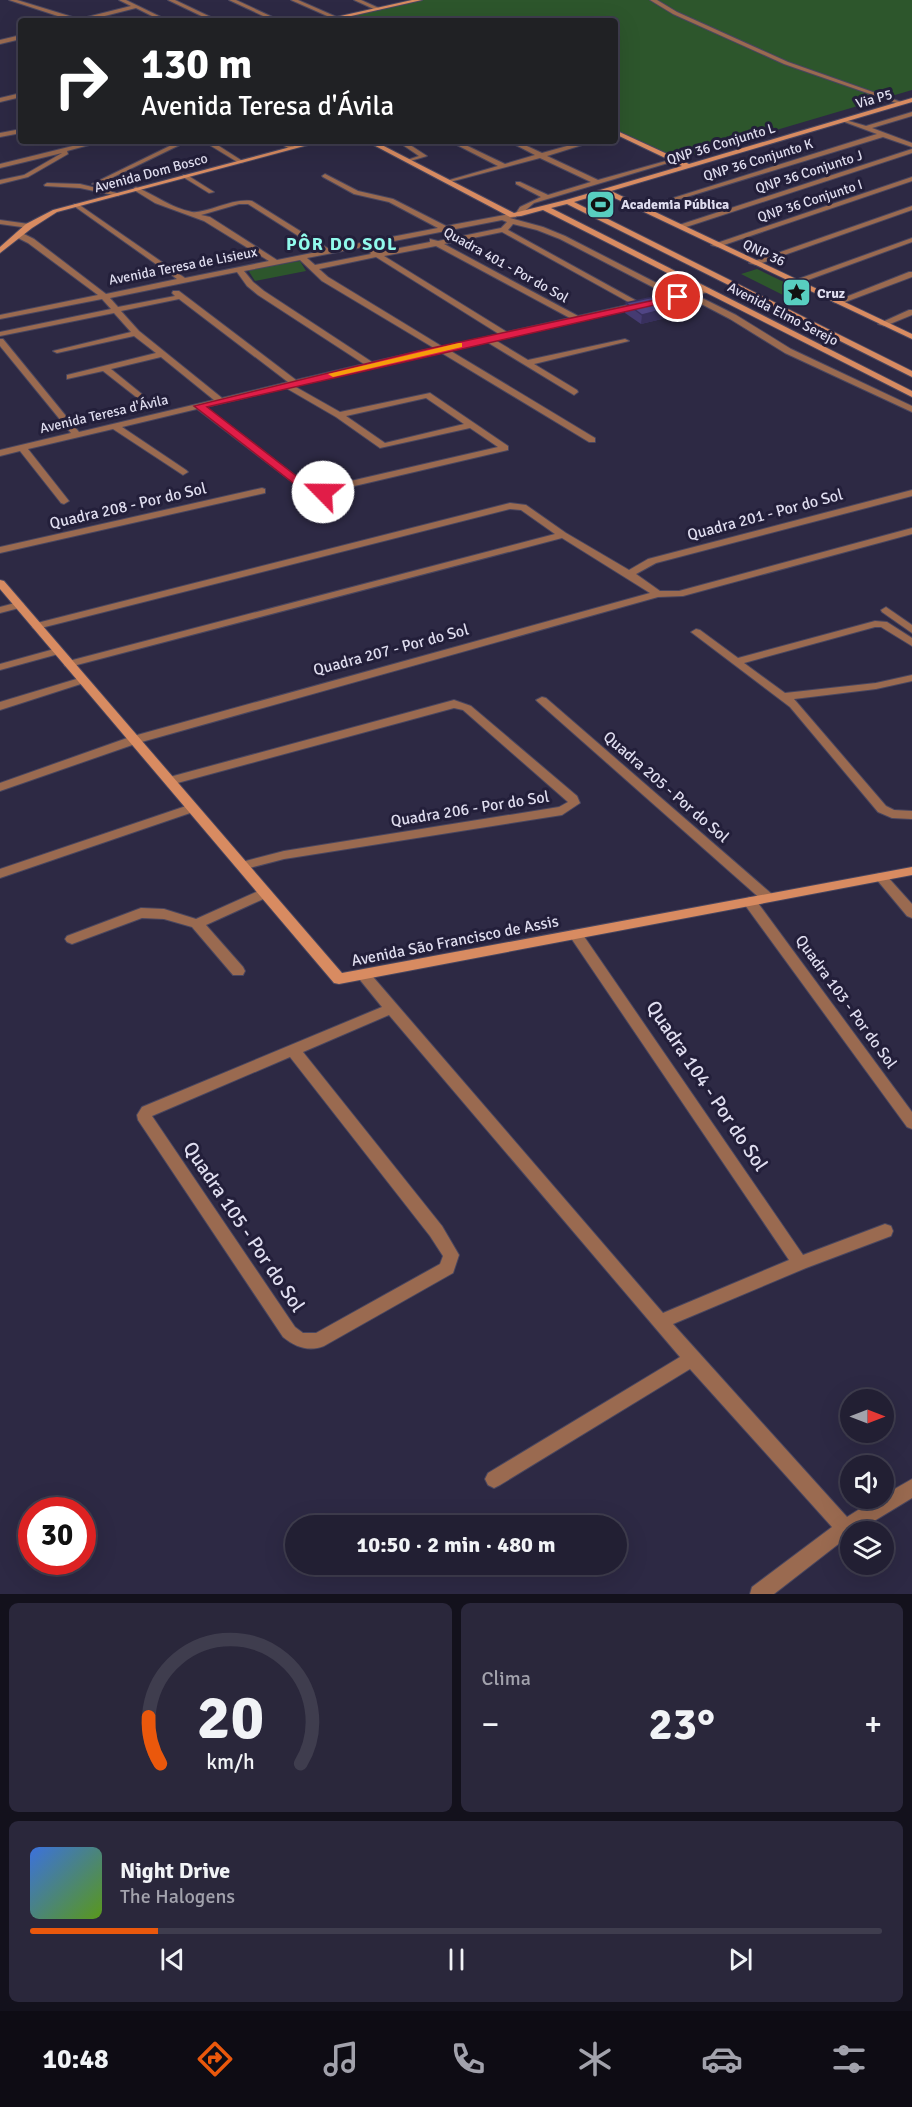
<!DOCTYPE html>
<html lang="pt">
<meta charset="utf-8">
<style>
body{margin:0;font-family:Signika,sans-serif;background:#2a273b;color:#f1f3f6;height:100vh;display:flex;flex-direction:column;font-size:22px;white-space:nowrap}
*{box-sizing:border-box;margin:0}
p{font-size:20px;color:#a2a2ac}
.icon{flex:none;width:33px;height:33px;fill:none;stroke:currentColor;stroke-width:2;stroke-linecap:round;stroke-linejoin:round}
.map{position:relative;height:1594px;overflow:hidden}
.panel{display:flex;flex-direction:column;gap:9px;padding:9px;background:#13111c;flex:1}
.panel>*{flex:none}
.hud{position:absolute;left:18px;top:18px;width:600px;height:126px;border-radius:6px;box-shadow:0 6px 24px #0002,0 0 0 2px #3f3d4e;background:#202124;color:#fff;overflow:hidden}
.needle{width:39px;rotate:90deg}
.fabs{position:absolute;left:840px;top:1389px;display:grid;gap:12px}
.fabs a{display:grid;place-items:center;width:54px;height:54px;border-radius:50%;background:#221f33;box-shadow:0 6px 24px #0002,0 0 0 2px #3f3d4e;font-size:30px}
.speed{position:absolute;left:18px;top:1497px;display:flex;gap:12px;font-size:30px;font-weight:700;text-align:center}
.speed>*{display:grid;place-content:center;width:78px;height:78px;border-radius:50%;background:#221f33;box-shadow:0 6px 24px #0002,0 0 0 2px #3f3d4e;line-height:1}
.speed .limit{border:9px solid #d22;background:#fff;color:#111}
.pin{position:absolute;display:grid;place-items:center;width:51px;height:51px;color:#fff;margin:-26px;border:3px solid #fff;border-radius:50%;box-shadow:0 2px 6px #0007}
.me{position:absolute;width:66px;margin:-33px;rotate:293deg;stroke-linejoin:round;filter:drop-shadow(0 0 4px #0008)}
.turn{display:flex;align-items:center;gap:21px;height:126px;padding:0 24px;font-size:27px}
.turn .icon{width:78px;height:78px;stroke-width:2.5}
.turn b{display:block;font-size:42px;line-height:51px}
.big{font-size:45px;font-weight:700;line-height:1.1}
.panel .widget{flex:1;display:flex;flex-direction:column;justify-content:center;gap:9px;min-width:0;padding:0 21px;border-radius:9px;background:#2a273b}
.panel .dial{align-items:center;gap:0}
.dial svg{height:156px;overflow:visible;fill:none;stroke:#3f3d4e;stroke-width:7;stroke-linecap:round;text-anchor:middle}
.dial text{fill:#f1f3f6;stroke:none}
.song{display:flex;align-items:center;gap:18px}
.cover{width:72px;height:72px;border-radius:9px;background:linear-gradient(135deg,hsl(220 70% 55%),hsl(90 70% 35%))}
.played{height:6px;border-radius:3px;background:linear-gradient(90deg,#ea580c 15%,#3f3d4e 15%)}
.keys{display:flex;justify-content:space-around;direction:ltr}
.heat{display:flex;justify-content:space-between;align-items:center;font-size:33px;direction:ltr}
.panel .tiles{flex:1;display:grid;gap:9px;grid-template-columns:1fr 1fr}
.widget:last-child{grid-column:span 2}
.trip{position:absolute;left:285px;top:1515px;width:342px;height:60px;border-radius:30px;background:#221f33;box-shadow:0 6px 24px #0002,0 0 0 2px #3f3d4e;font-weight:700;line-height:60px;text-align:center}
.tabs{display:flex;height:96px;justify-content:space-around;align-items:center;background:#0e0c14;color:#a2a2ac}
.tabs .icon{width:42px;height:42px}
.tabs .on{color:#ea580c}
.tabs b{font-size:27px;color:#f1f3f6}
.map>svg:first-child{display:block}
</style>
<div class="map">
<svg width="912" height="1594" viewBox="0 0 912 1594">
<rect width="100%" height="100%" fill="#2d2944"/>
<g fill="#2d562c">
<polygon points="422,0 912,0 912,90 675,160 615,132 615,21 359,21 347,16"/>
<polygon points="300,261 306,271 255,281 248,270"/>
<polygon points="757,269 809,294 793,300 741,274"/>
</g>
<g fill="none" stroke-linecap="round" stroke-linejoin="round">
<defs>
<g id="street">
<polygon points="9,0 17,0 79,19 131,6 119,0 126,0 169,21 162,21 136,8 85,21 73,21"/>
<polygon points="168,0 175,0 219,21 212,21"/>
<polygon points="229,0 236,0 281,21 274,21"/>
<polygon points="291,0 298,0 339,18 334,19"/>
<polygon points="354,0 361,0 381,9 376,10"/>
<polygon points="650,0 657,0 677,12 788,62 904,103 899,104 784,64 673,14"/>
<polygon points="21,35 21,39 0,44 0,40"/>
<polygon points="21,93 21,97 0,102 0,98"/>
<polygon points="912,112 912,116 872,128 912,143 912,147 883,137 644,210 638,209 877,134 842,121 842,119 866,126"/>
<polygon points="21,129 21,133 0,137 0,133"/>
<polygon points="93,141 104,141 67,151 68,154 28,177 0,184 0,180 24,175 62,153 0,168 0,164"/>
<polygon points="180,141 188,141 97,185 92,184"/>
<polygon points="203,141 211,141 244,162 239,163"/>
<polygon points="276,141 284,141 295,148 290,149"/>
<polygon points="397,141 404,141 427,156 407,162 407,160 419,156"/>
<polygon points="457,141 505,164 535,155 508,141 516,141 542,153 585,141 595,141 547,156 598,180 673,159 678,160 534,203 520,215 516,213 520,207 541,197 516,184 516,182 520,182 548,195 591,182 540,158 446,183 446,181 498,166 455,144 454,143"/>
<polygon points="912,149 912,153 683,228 676,226"/>
<path d="M 325,174 L 358,191 L 393,199 L 446,226 L 516,213 L 516,217 L 510,218 L 543,227 L 565,236 L 678,294 L 709,288 L 709,292 L 696,295 L 736,315 L 791,349 L 912,406 L 912,412 L 785,353 L 730,319 L 688,297 L 669,300 L 668,298 L 670,296 L 560,239 L 537,230 L 513,224 L 508,230 L 644,305 L 495,340 L 528,360 L 625,339 L 629,341 L 534,364 L 577,390 L 578,392 L 574,395 L 487,342 L 449,350 L 595,438 L 595,442 L 589,442 L 440,352 L 294,386 L 340,412 L 430,393 L 508,446 L 508,450 L 316,495 L 304,491 L 197,409 L 122,427 L 186,470 L 188,472 L 183,475 L 113,429 L 28,449 L 69,501 L 64,504 L 61,503 L 20,451 L 0,456 L 0,450 L 71,433 L 0,346 L 0,339 L 3,339 L 79,432 L 214,400 L 161,357 L 111,369 L 143,395 L 143,399 L 140,400 L 103,371 L 67,379 L 67,375 L 156,353 L 134,336 L 57,353 L 53,351 L 131,332 L 114,313 L 0,336 L 0,332 L 111,309 L 102,299 L 0,319 L 0,315 L 98,295 L 28,243 L 16,237 L 16,233 L 22,233 L 34,239 L 106,294 L 177,279 L 74,206 L 74,204 L 78,204 L 185,278 L 269,261 L 204,221 L 155,203 L 134,190 L 134,188 L 136,187 C 155,195 171,208 192,212 C 207,214 231,198 252,201 L 329,249 L 438,228 L 389,202 L 354,194 L 323,177 L 322,176 ZM 239,204 L 248,204 L 322,251 L 277,260 L 210,217 L 201,215 ZM 502,220 L 507,222 L 501,228 L 438,241 L 430,239 L 430,242 L 379,252 L 373,250 L 369,252 L 371,254 L 315,265 L 307,258 ZM 502,232 L 632,304 L 578,316 L 444,244 ZM 436,246 L 570,318 L 507,332 L 384,256 ZM 376,257 L 499,334 L 443,347 L 328,277 L 319,269 ZM 300,260 L 322,281 L 434,348 L 372,362 L 264,291 L 253,282 L 244,271 ZM 237,272 L 247,286 L 258,295 L 364,364 L 296,380 L 179,291 L 173,291 L 172,293 L 175,296 L 118,307 L 110,298 ZM 179,299 L 288,382 L 222,398 L 139,331 L 121,311 ZM 286,388 L 336,417 L 380,448 L 470,428 L 498,447 L 316,489 L 310,487 L 206,407 ZM 426,398 L 464,424 L 385,443 L 346,416 Z"/>
<polygon points="183,175 187,175 214,192 209,193 183,177"/>
<polygon points="912,177 912,181 718,247 711,245"/>
<polygon points="47,183 80,184 121,194 118,196 80,188 45,186 44,185"/>
<polygon points="912,206 912,210 756,265 749,263"/>
<polygon points="0,220 29,224 33,226 29,228 0,224"/>
<polygon points="912,238 912,242 797,284 790,282"/>
<polygon points="909,272 912,272 912,277 840,304 833,302"/>
<polygon points="909,310 912,310 912,315 885,326 878,324"/>
<polygon points="262,488 265,489 265,493 0,553 0,547"/>
<polygon points="912,490 912,496 656,563 636,574 660,591 679,591 912,528 912,534 683,596 658,597 138,743 0,791 0,783 130,737 650,593 562,538 73,666 65,666 64,664 65,662 555,534 521,510 510,509 37,629 33,628 32,626 33,624 510,503 526,505 566,533 629,570 648,559"/>
<polygon points="19,602 23,603 24,605 23,607 0,613 0,607"/>
<polygon points="886,607 912,625 912,633 882,612 881,610"/>
<polygon points="875,621 887,622 912,638 912,646 881,627 875,627 744,663 785,693 876,683 912,675 912,681 876,689 794,699 886,806 894,810 912,811 912,819 892,818 878,812 790,707 691,632 696,629 700,630 738,658"/>
<polygon points="58,648 63,651 62,653 0,670 0,664"/>
<polygon points="83,677 89,680 87,682 0,710 0,702"/>
<polygon points="542,697 546,698 773,895 774,898 773,901 763,901 538,702 536,700"/>
<polygon points="454,700 471,706 577,796 580,803 562,815 284,859 242,870 238,869 236,866 238,863 284,851 559,807 568,802 463,710 454,708 170,785 164,781 166,778"/>
<polygon points="192,804 196,805 198,808 196,811 0,878 0,869"/>
<polygon points="881,873 885,874 912,904 912,918 907,916 877,880 875,877 877,874"/>
<polygon points="265,888 270,890 271,893 270,896 206,925 243,967 245,971 243,975 233,975 192,927 164,919 142,918 72,944 67,942 65,939 67,936 141,908 164,909 196,919"/>
<polygon points="750,897 755,899 912,1112 912,1129 907,1127 745,905 744,902 745,899"/>
<path d="M 576,930 L 581,932 L 803,1255 L 885,1224 L 891,1226 L 893,1231 L 891,1236 L 806,1268 L 673,1324 L 847,1517 L 877,1498 L 884,1498 L 884,1495 L 912,1479 L 912,1498 L 856,1532 L 850,1532 L 850,1535 L 774,1594 L 750,1594 L 752,1587 L 832,1527 L 690,1369 L 500,1485 L 494,1488 L 488,1485 L 485,1479 L 488,1473 L 680,1357 L 389,1015 L 303,1052 L 442,1226 L 459,1255 L 453,1273 L 324,1346 C 309,1352 295,1347 283,1337 L 138,1120 L 137,1115 L 142,1107 L 382,1007 L 356,975 L 358,971 L 368,971 L 663,1313 L 789,1260 L 571,938 L 569,935 L 571,932 ZM 290,1057 L 430,1236 L 443,1256 L 440,1264 L 316,1333 L 303,1333 L 295,1327 L 152,1116 Z"/>
</g>
<g id="secondary">
<polygon points="412,0 422,0 329,21 318,21"/>
<polygon points="912,98 912,102 611,191 912,334 912,339 604,193 574,202 912,371 912,377 567,204 551,208 912,391 912,397 543,210 521,216 510,217 366,141 374,141 514,213 566,200 682,166 615,134 615,130 689,164"/>
<polygon points="313,141 323,141 57,212 32,228 0,253 0,247 26,224 53,210"/>
<polygon points="0,580 4,581 342,973 912,867 912,875 339,984 334,983 0,589"/>
</g>
</defs>
<use href="#street" stroke="#49465f" stroke-width="2"/>
<use href="#secondary" stroke="#49465f" stroke-width="2"/>
<use href="#street" fill="#9a6a50" fill-rule="evenodd"/>
<use href="#secondary" fill="#d88b61" fill-rule="evenodd"/>
</g>
<polygon fill="#453b72" points="696,301 695,311 641,324 625,313 626,303"/>
<polygon fill="#38305d" points="696,301 695,311 641,324 642,315"/>
<polygon fill="#504585" stroke="#38305d" stroke-width="1.5" points="681,291 696,301 642,315 626,303"/>
<polygon fill="#e11d48" stroke="#92132f" stroke-width="1.5" points="678,295 681,295 681,299 207,407 312,488 327,489 327,494 306,493 194,406 418,351"/>
<polygon fill="#f59e0b" points="459,343 462,343 462,347 333,377 328,374"/>
<defs>
<symbol id="stadium-square" viewBox="-11 -11 22 22"><rect x="-9" y="-9" width="18" height="18" rx="4" fill="#58cec0" stroke="#231f3a"/><path d="M0-5a6.5 5 0 1 0 0 10a6.5 5 0 1 0 0-10ZM-3.5-1.8h7v3.6h-7Z" fill="#111"/></symbol>
<symbol id="sight-square" viewBox="-11 -11 22 22"><rect x="-9" y="-9" width="18" height="18" rx="4" fill="#58cec0" stroke="#231f3a"/><path d="M0-6L1.8-2.2L6-1.7L2.9 1.2L3.7 5.4L0 3.3L-3.7 5.4L-2.9 1.2L-6-1.7L-1.8-2.2Z" fill="#111"/></symbol>
</defs>
<g fill-rule="evenodd">
<use href="#stadium-square" x="584" y="188" width="33" height="33"/>
<use href="#sight-square" x="780" y="276" width="33" height="33"/>
</g>
<g text-anchor="middle" dominant-baseline="central" stroke-width="6" stroke-linejoin="round" paint-order="stroke">
<g font-size="14" fill="#dfddef" stroke="#231f3a">
<text transform="translate(874 99) rotate(-16)">Via P5</text>
<text transform="translate(721 144) rotate(-17)">QNP 36 Conjunto L</text>
<text transform="translate(758 160) rotate(-17)">QNP 36 Conjunto K</text>
<text transform="translate(809 172) rotate(-18)">QNP 36 Conjunto J</text>
<text transform="translate(151 173) rotate(-15)">Avenida Dom Bosco</text>
<text transform="translate(810 201) rotate(-18)">QNP 36 Conjunto I</text>
<text transform="translate(764 253) rotate(25)">QNP 36</text>
<text transform="translate(506 265) rotate(29)">Quadra 401 - Por do Sol</text>
<text transform="translate(183 266) rotate(-11)">Avenida Teresa de Lisieux</text>
<text transform="translate(783 314) rotate(27)">Avenida Elmo Serejo</text>
<text transform="translate(104 414) rotate(-13)">Avenida Teresa d'Ávila</text>
</g>
<g font-size="14" font-weight="bold" fill="#dfddef" stroke="#231f3a" text-anchor="start">
<text x="621" y="204">Academia Pública</text>
<text x="817" y="293">Cruz</text>
</g>
<g font-size="16" fill="#dfddef" stroke="#231f3a">
<text transform="translate(128 506) rotate(-13)">Quadra 208 - Por do Sol</text>
<text transform="translate(765 515) rotate(-15)">Quadra 201 - Por do Sol</text>
<text transform="translate(391 650) rotate(-15)">Quadra 207 - Por do Sol</text>
<text transform="translate(666 787) rotate(41)">Quadra 205 - Por do Sol</text>
<text transform="translate(470 809) rotate(-9)">Quadra 206 - Por do Sol</text>
<text transform="translate(455 941) rotate(-11)">Avenida São Francisco de Assis</text>
<text transform="translate(846 1002) rotate(54)">Quadra 103 - Por do Sol</text>
</g>
<g font-size="18" font-weight="bold" letter-spacing="1.5" fill="#91faec" stroke="#231f3a">
<text x="342" y="244">PÔR DO SOL</text>
</g>
<g font-size="20" fill="#dfddef" stroke="#231f3a">
<text transform="translate(707 1086) rotate(56)">Quadra 104 - Por do Sol</text>
<text transform="translate(244 1227) rotate(56)">Quadra 105 - Por do Sol</text>
</g>
</g>
</svg>
<div class="fabs">
<a><svg class="needle" viewBox="-14 -14 28 28"><path d="M0-13l5 13h-10z" fill="#e53935"/><path d="M0 13l5-13h-10z" fill="#a2a2ac"/></svg></a>
<a><svg class="icon" aria-label="sound" viewBox="0 0 24 24"><path d="M4 9h4l5-4v14l-5-4H4zM17 9q2 3 0 6"/></svg></a>
<a><svg class="icon" aria-label="layers" viewBox="0 0 24 24"><path d="M12 4l9 5-9 5-9-5zM3 14l9 5 9-5"/></svg></a>
</div>
<div class="speed"><div class="limit">30</div></div>
<div class="pin" style="left:678px;top:297px;background:#d93025"><svg class="icon" aria-label="arrive" viewBox="0 0 24 24"><path d="M6 21V4h12l-3 4 3 4H6"/></svg></div>
<svg class="me" style="left:323px;top:492px" viewBox="-20 -20 40 40"><circle r="19" fill="#fff"/><path d="M0-13L10 11 0 6-10 11z" fill="#e11d48"/></svg>
<div class="trip">10:50 · 2 min · 480 m</div>
<div class="hud">
<div class="turn"><svg class="icon" aria-label="right" viewBox="0 0 24 24"><path d="M7 20v-9h11M14 6l5 5-5 5"/></svg><div><b>130 m</b>Avenida Teresa d'Ávila</div></div>
</div>
</div>
<section class="panel">
<div class="tiles">
<div class="widget dial"><svg viewBox="0 0 100 80">
<path d="M14 69A42 42 0 1 1 86 69"/>
<path d="M14 69A42 42 0 0 1 8 45" stroke="#ea580c"/>
<text x="50" y="56" font-size="32" font-weight="700">20</text>
<text x="50" y="72" font-size="11">km/h</text>
</svg></div>
<div class="widget"><p>Clima</p>
<div class="heat"><a>−</a><b class="big">23°</b><a>+</a></div>
</div>
<div class="widget">
<div class="song"><i class="cover"></i><div><b>Night Drive</b><p>The Halogens</p></div></div>
<div class="played"></div>
<div class="keys"><svg class="icon" aria-label="previous" viewBox="0 0 24 24"><path d="M18 5L8 12l10 7zM5 5v14"/></svg><svg class="icon" aria-label="pause" viewBox="0 0 24 24"><path d="M8 5v14M16 5v14"/></svg><svg class="icon" aria-label="next" viewBox="0 0 24 24"><path d="M6 5l10 7-10 7zM19 5v14"/></svg></div>
</div>
</div>
</section>
<nav class="tabs">
<b>10:48</b>
<svg class="icon on" aria-label="directions" viewBox="0 0 24 24"><path d="M12 3l9 9-9 9-9-9zM9 14v-3h6M13 9l2 2-2 2"/></svg>
<svg class="icon" aria-label="music" viewBox="0 0 24 24"><path d="M9 18V5l10-2v13"/><circle cx="6" cy="18" r="3"/><circle cx="16" cy="16" r="3"/></svg>
<svg class="icon" aria-label="phone" viewBox="0 0 24 24"><path d="M5 4h4l2 5-3 2q2 4 5 5l2-3 5 2v4C11 20 4 13 5 4z"/></svg>
<svg class="icon" aria-label="climate" viewBox="0 0 24 24"><path d="M12 3v18M4 7l16 10M4 17L20 7"/></svg>
<svg class="icon" aria-label="car" viewBox="0 0 24 24"><path d="M5 17H2v-5l4-1 3-4h7l3 4 3 1v5h-3M9 17h6M6 11h13"/><circle cx="7" cy="17" r="2"/><circle cx="17" cy="17" r="2"/></svg>
<svg class="icon" aria-label="filters" viewBox="0 0 24 24"><path d="M4 7h16M4 17h16"/><circle cx="9" cy="7" r="2"/><circle cx="15" cy="17" r="2"/></svg>
</nav>
